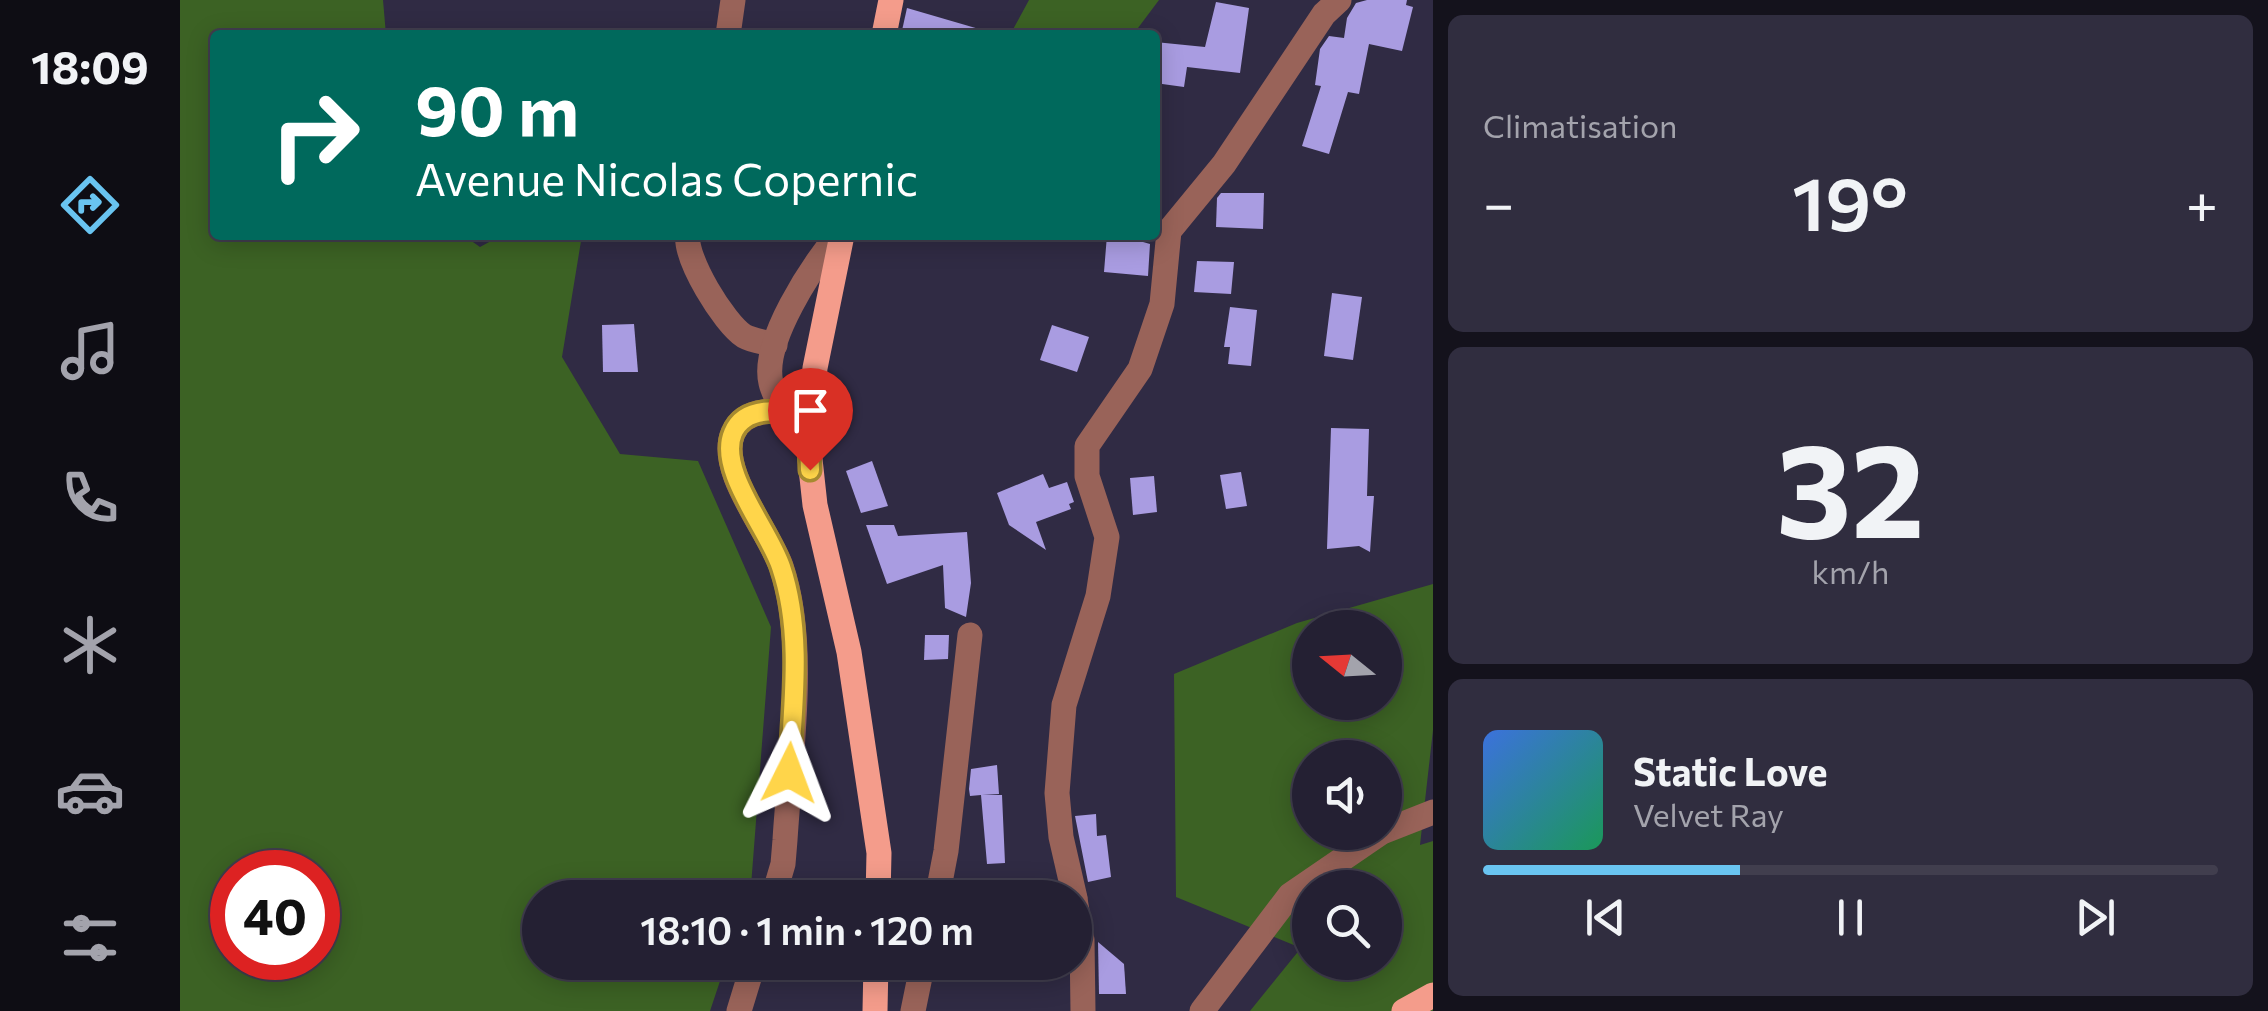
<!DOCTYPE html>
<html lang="fr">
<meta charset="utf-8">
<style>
body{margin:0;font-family:Commissioner,sans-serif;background:#302d3f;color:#f1f3f6;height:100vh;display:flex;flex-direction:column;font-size:38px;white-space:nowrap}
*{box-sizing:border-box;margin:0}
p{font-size:32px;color:#a3a3ac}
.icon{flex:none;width:55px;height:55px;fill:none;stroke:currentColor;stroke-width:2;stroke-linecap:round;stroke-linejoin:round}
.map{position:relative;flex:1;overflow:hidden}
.details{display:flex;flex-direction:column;gap:15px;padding:15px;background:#14121c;width:835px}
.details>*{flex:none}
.banner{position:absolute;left:30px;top:30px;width:950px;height:210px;border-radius:10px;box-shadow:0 5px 25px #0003,0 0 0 2px #413e4e;background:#00695c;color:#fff;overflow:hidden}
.needle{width:65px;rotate:288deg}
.controls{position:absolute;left:1112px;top:610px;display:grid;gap:20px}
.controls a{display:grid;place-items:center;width:110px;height:110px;border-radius:50%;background:#242033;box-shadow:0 5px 25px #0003,0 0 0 2px #413e4e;font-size:50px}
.speed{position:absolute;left:30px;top:850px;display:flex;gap:20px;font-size:50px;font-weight:700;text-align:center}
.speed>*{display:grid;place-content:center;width:130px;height:130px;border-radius:50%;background:#242033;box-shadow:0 5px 25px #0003,0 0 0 2px #413e4e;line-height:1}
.speed .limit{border:15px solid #d22;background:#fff;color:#111}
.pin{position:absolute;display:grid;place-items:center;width:85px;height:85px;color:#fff;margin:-102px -42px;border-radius:50% 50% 50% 0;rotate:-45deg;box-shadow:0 0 10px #0007}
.pin .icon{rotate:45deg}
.me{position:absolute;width:110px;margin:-55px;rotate:3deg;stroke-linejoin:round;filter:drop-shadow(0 0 8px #0008)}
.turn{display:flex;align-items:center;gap:35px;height:210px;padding:0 40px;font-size:45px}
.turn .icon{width:130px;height:130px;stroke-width:2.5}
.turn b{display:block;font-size:70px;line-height:85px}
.big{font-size:75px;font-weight:600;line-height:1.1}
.details .card{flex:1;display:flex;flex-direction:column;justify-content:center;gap:15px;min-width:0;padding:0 35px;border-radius:15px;background:#302d3f}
.details .dial{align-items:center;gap:0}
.dial b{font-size:130px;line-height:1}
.song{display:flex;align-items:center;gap:30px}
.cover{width:120px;height:120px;border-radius:15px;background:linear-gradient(135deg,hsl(220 70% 55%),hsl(150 70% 35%))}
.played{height:10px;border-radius:5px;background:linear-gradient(90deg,#69c4f1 35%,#413e4e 35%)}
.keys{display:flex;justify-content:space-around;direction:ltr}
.heat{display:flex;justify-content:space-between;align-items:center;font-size:55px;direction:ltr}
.trip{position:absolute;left:342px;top:880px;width:570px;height:100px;border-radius:50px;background:#242033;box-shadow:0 5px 25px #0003,0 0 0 2px #413e4e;font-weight:600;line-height:100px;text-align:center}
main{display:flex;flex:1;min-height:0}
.dock{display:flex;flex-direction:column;width:180px;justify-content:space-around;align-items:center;background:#0e0d14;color:#a3a3ac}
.dock .icon{width:70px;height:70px}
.dock .on{color:#69c4f1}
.dock b{font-size:45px;color:#f1f3f6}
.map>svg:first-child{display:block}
</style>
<main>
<nav class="dock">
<b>18:09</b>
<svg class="icon on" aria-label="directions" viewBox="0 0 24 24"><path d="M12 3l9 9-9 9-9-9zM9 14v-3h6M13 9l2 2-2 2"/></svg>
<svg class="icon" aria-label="music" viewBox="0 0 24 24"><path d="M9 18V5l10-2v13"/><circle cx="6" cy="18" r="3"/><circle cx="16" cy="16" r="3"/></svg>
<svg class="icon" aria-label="phone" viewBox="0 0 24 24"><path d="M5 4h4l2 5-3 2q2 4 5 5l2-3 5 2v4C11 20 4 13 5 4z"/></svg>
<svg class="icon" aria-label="climate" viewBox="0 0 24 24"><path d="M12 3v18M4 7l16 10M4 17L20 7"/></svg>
<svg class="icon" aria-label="car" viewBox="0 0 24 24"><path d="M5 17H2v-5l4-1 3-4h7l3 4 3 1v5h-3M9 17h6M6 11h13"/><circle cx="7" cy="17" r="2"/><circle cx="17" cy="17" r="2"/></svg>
<svg class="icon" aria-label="filters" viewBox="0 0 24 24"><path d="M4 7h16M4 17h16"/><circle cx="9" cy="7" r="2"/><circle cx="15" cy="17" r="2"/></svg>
</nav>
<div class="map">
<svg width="1253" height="1011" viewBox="0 0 1253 1011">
<rect width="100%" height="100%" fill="#302b44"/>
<g fill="#3c6224" fill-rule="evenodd">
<path d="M 0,0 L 203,0 L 206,35 L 35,35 L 35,235 L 283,235 L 300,247 L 322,235 L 402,235 L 382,357 L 440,454 L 518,461 L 591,627 L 571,886 L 567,897 L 360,898 L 360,962 L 546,963 L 530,1011 L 0,1011 ZM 52,872 L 138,872 L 138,958 L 52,958 Z"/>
<polygon points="849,0 979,0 958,28 956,35 830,35"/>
<path d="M 1253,584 L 1253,730 L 1240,845 L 1253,841 L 1253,1011 L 1070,1011 L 1121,948 L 996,897 L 994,674 L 1117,623 ZM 1130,628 L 1205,628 L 1205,702 L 1130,702 ZM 1130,758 L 1205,758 L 1205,832 L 1130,832 ZM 1130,888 L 1205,888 L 1205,962 L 1130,962 Z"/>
</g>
<g fill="#a99ce1">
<polygon points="1187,0 1227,0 1226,5 1233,7 1222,51 1189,44 1179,94 1168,92 1149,154 1122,146 1141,86 1135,85 1140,49 1149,36 1164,38 1167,18 1176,3"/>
<polygon points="1036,2 1069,8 1060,73 1007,67 1004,87 975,83 975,42 1025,47"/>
<polygon points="727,8 799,29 798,35 721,35"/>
<polygon points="1041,193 1084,193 1083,229 1036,227 1037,198"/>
<polygon points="927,235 956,235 956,240 970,244 968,276 924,272"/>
<polygon points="1017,261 1054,262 1051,294 1014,292"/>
<polygon points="1152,293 1182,297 1173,360 1144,356"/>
<polygon points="1050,307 1077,310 1071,366 1048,364 1050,347 1044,347"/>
<polygon points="454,324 458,372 423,372 422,325"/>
<polygon points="872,325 909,337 897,372 860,360"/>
<polygon points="1151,428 1189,429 1187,496 1194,496 1190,552 1179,546 1147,549"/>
<polygon points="692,461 708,506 681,513 666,471"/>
<polygon points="1061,472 1067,506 1046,509 1040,475"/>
<polygon points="863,474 869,488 887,482 894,502 889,504 891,509 856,522 866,550 829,525 817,493"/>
<polygon points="974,476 977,512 953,515 950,478"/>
<polygon points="686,525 714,525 718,536 787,532 791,583 786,617 765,608 763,565 707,584"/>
<polygon points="745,635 769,635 768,659 744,660"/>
<polygon points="817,765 819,794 802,795 822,795 825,863 807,864 801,795 790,796 789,789 791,769"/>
<polygon points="916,814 917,836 926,835 931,877 908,882 895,816"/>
<polygon points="918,942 944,964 946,994 919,994"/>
</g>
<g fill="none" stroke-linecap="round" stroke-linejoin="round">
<g stroke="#996359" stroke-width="25">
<polyline points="548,35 553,0"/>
<path d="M 508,235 C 504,258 544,323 564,336 C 573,341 586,342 595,345"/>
<path d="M 603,412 C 599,402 593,392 591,383 C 581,342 633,265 658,235"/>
<polyline points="1205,831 1253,812"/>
<path d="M 593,898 L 603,864 L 605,840 C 610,757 628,644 601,566 C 588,530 537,470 553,433 C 566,404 602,411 628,415"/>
<polyline points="757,898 766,851 790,635"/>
<polyline points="895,898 881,837 877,793 884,705 918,596 927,537 907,476 907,446 960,369 982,304 989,231 1044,164 1144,14 1159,0"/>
<polyline points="895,899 902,940 903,1011"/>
<polyline points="559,1011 574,962"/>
<polyline points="733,1011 743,962"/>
<polyline points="1022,1011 1110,895 1202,832"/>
</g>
<g stroke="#f49c8b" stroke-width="25">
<polyline points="704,35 711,0"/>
<polyline points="662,235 635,368 628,441 635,505 669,652 699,853 698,898"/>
<polyline points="695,1011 696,962"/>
<polyline points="1224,1011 1253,995"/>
</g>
</g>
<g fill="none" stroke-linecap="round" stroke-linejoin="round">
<defs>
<path id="route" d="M 609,773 C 613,705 623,632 601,567 C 589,530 537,470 553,433 C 565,404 603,411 628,415 L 630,470"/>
</defs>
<use href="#route" stroke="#a68a30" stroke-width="25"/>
<use href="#route" stroke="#ffd54a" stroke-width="18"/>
</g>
</svg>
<div class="controls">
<a><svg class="needle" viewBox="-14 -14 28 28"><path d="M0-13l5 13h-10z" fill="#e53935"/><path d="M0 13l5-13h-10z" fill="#a3a3ac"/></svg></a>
<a><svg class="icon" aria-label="sound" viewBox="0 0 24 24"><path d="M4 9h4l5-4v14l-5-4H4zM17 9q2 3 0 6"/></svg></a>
<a><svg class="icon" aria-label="search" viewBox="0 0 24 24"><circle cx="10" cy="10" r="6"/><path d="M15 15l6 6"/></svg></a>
</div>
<div class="speed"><div class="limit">40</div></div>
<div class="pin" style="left:630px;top:470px;background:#d93025"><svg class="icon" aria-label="arrive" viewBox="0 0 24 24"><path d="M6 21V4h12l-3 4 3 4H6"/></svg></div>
<svg class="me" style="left:609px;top:773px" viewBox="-20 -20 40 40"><path d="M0-17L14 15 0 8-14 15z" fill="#ffd54a" stroke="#fff" stroke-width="4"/></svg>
<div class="trip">18:10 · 1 min · 120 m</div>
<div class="banner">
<div class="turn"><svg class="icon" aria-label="right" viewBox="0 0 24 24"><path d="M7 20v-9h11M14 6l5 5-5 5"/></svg><div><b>90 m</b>Avenue Nicolas Copernic</div></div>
</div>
</div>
<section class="details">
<div class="card"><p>Climatisation</p>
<div class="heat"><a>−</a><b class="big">19°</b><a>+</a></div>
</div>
<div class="card dial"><b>32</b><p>km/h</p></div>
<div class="card">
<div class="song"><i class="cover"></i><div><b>Static Love</b><p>Velvet Ray</p></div></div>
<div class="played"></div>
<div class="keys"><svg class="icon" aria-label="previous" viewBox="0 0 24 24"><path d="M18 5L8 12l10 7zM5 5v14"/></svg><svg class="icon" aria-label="pause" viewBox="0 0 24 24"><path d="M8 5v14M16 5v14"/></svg><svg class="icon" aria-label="next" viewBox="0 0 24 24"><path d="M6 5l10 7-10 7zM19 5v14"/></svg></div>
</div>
</section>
</main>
